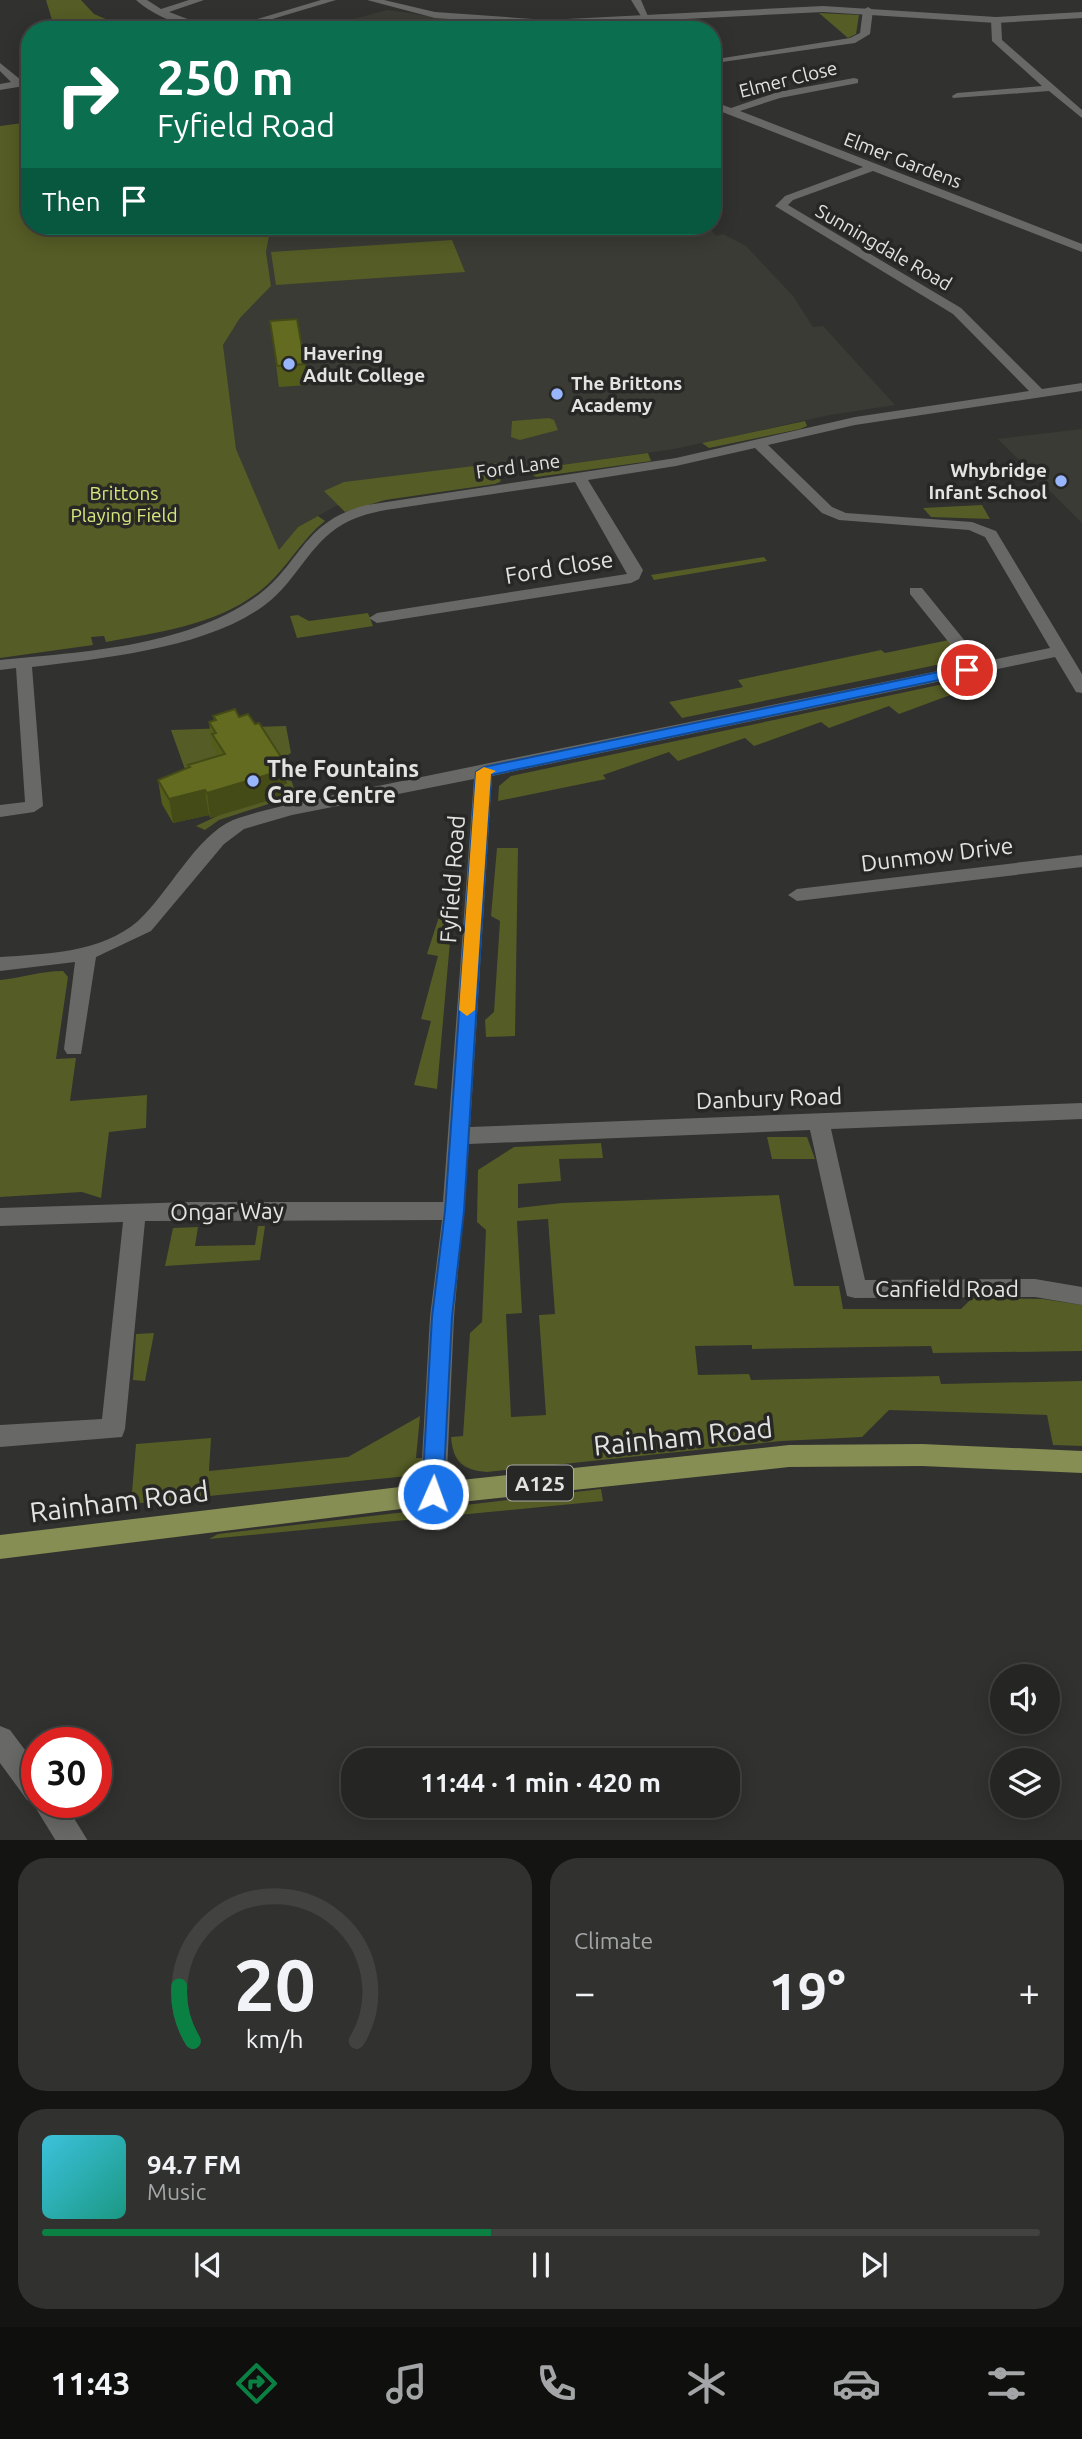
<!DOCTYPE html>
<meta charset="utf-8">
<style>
body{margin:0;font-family:Ubuntu,sans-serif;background:#313130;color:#f1f3f6;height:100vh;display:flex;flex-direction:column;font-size:26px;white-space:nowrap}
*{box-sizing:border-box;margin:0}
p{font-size:23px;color:#a3a5a6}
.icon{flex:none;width:38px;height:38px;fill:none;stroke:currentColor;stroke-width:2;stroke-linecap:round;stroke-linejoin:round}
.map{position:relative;height:1840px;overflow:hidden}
.sheet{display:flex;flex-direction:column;gap:18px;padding:18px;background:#141413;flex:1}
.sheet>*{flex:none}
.top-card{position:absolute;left:21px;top:21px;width:700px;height:214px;border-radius:28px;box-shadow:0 4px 18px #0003,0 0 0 2px #424241;background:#0b6e4f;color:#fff;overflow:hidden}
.tools{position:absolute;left:990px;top:1664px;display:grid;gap:14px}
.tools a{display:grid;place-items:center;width:70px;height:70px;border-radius:50%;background:#252523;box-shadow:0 4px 18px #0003,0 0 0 2px #424241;font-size:35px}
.speed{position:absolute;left:21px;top:1727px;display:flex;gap:14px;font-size:35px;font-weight:700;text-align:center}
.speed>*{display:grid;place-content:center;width:91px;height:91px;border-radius:50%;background:#252523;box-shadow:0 4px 18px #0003,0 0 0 2px #424241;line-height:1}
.speed .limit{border:10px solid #d22;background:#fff;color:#111}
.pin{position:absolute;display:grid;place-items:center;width:60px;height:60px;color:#fff;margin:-30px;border:4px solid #fff;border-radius:50%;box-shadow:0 2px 7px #0007}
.me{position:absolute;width:77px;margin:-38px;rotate:2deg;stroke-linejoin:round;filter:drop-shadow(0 0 5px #0008)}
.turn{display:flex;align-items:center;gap:24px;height:147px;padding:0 21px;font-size:32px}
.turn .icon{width:91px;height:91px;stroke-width:2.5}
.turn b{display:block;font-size:49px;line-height:60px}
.then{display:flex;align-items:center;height:66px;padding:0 21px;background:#0003;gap:14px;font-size:26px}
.big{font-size:52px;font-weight:700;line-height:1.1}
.sheet .widget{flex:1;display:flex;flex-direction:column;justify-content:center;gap:10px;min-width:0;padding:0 24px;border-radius:28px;background:#313130}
.sheet .dial{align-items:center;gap:0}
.dial svg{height:182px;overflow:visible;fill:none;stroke:#424241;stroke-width:7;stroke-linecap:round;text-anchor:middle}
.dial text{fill:#f1f3f6;stroke:none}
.song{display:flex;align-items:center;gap:21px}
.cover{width:84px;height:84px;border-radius:10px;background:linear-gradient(135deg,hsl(190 70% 55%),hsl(170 70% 35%))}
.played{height:7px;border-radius:4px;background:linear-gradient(90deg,#0b8043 45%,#424241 45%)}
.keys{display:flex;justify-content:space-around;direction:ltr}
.heat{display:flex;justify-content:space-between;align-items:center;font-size:38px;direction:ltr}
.sheet .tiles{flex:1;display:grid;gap:18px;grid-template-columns:1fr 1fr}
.widget:last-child{grid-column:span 2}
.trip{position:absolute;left:341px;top:1748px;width:399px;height:70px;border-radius:28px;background:#252523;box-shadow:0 4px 18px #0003,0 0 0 2px #424241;font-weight:700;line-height:70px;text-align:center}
.tab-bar{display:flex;height:112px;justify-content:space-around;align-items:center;background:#0f0f0e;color:#a3a5a6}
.tab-bar .icon{width:49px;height:49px}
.tab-bar .current{color:#0b8043}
.tab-bar b{font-size:32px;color:#f1f3f6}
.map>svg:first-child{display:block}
</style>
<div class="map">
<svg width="1082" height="1841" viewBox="0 0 1082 1841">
<rect width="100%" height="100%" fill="#31312f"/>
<g fill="#3a3b34">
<polygon points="388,10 481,24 482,30 311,30"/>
<polygon points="271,226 708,226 716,236 723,234 746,246 793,296 813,327 823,326 895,405 830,415 674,449 414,486 367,496 336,506 298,527 279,551 236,449 223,345 240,318 271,286 266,252"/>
<polygon points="1082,429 1082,523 998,439"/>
</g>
<g fill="#555c25" fill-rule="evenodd">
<polygon points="46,0 81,0 94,14 131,30 55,30"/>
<polygon points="819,13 859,15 856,34 848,38"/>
<path d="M 30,122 L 30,226 L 271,226 L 266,252 L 271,286 L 240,318 L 223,345 L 236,449 L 279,550 L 298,527 L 318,516 L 325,521 C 302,539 289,565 267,585 C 224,624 161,632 106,642 L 104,636 L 91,637 L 93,645 L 0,658 L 0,126 Z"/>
<polygon points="452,240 465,272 276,285 271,252"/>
<polygon points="549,418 554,420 558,430 520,440 511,437 512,421"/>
<polygon points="805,421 807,426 800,429 709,448 702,443"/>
<polygon points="648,453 651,461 536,477 525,470"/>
<polygon points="498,463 503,473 500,482 495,484 385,500 345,512 324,491 344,482"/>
<polygon points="982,505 990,519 931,517 923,508"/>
<polygon points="764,557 767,561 654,580 651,575"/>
<polygon points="368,613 373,626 297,638 290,616 298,615 309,621"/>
<polygon points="949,640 965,659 682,718 669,702 743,687 738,680 881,650 885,653"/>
<polygon points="967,679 972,687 899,714 889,706 829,728 821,722 754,746 745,738 678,761 669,752 603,775 606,779 498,801 499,786 511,776"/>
<polygon points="286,726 291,753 284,757 296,795 219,820 205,830 196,826 287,783 278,770 219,758 192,789 171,730"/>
<polygon points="497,848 518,848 515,1036 486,1037 485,1020 494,1012 500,921 491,916"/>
<polygon points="446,895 454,896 437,1089 414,1085 431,1021 421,1019 438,956 427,954"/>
<path d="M 63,971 L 68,977 L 56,1059 L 76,1058 L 70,1101 L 147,1095 L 146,1128 L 109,1132 L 101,1198 L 82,1192 L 0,1197 L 0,980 C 22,978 40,971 63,971 Z"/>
<polygon points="767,1137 807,1137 815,1159 772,1159"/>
<path d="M 601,1143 L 603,1158 L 559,1159 L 561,1181 L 518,1184 L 518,1208 L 562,1203 L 779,1195 L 794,1286 L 839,1286 L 843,1309 L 961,1309 L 972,1298 L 1043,1299 L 1082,1305 L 1082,1351 L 933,1353 L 931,1346 L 752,1349 L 752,1345 L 695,1346 L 698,1375 L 749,1374 L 751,1380 L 939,1376 L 941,1384 L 1082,1381 L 1082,1446 L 1053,1445 L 1047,1415 L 889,1410 L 862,1437 L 782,1441 L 487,1472 C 463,1470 453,1462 451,1437 L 463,1436 L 470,1333 L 482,1322 L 486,1230 L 477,1222 L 478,1170 L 514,1147 ZM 548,1219 L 555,1314 L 539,1315 L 546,1415 L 511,1417 L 506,1314 L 522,1313 L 517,1221 Z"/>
<polygon points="258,1226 265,1226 260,1260 165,1266 173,1228 198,1227 195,1246 255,1245"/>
<polygon points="154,1333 145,1381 133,1380 136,1334"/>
<polygon points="420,1416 416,1458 425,1458 408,1476 131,1504 136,1444 211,1438 209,1471 348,1457"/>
<polygon points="601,1489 603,1501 209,1539 218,1534"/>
</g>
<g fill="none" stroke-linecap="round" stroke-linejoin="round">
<g fill="#686966" fill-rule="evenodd">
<path d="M 136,0 L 147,0 L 161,9 L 189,0 L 204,0 L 169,12 L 217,30 C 190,30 156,18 136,0 Z"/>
<polygon points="321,0 336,0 236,30 220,30"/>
<polygon points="631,0 641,0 650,21 644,21"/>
<polygon points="868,7 873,10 870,34 855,43 722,62 717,59 850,38 860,33 863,10"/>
<polygon points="996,17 1001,20 1002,40 1082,110 1082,118 1049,91 953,98 952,96 957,93 1042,86 992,41 991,20"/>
<polygon points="0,63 21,80 30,79 30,85 0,90 0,84 11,82 0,71"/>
<path d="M 854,78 L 858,79 L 858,83 L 780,98 L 740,111 L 1082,244 L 1082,252 L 873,171 L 793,200 L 788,205 L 961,308 L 1042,389 L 1082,383 L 1082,391 L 855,425 L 768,445 L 832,507 L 846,513 L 972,522 L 996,531 L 1082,674 L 1082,693 L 1076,692 L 1055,657 L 492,776 L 470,1127 L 1082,1103 L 1082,1119 L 831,1129 L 865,1280 L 1035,1279 L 1082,1287 L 1082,1305 L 1035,1297 L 855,1298 L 847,1296 L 810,1130 L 469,1144 L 454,1317 L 446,1494 L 442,1502 L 433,1505 L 424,1502 L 420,1494 L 430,1317 L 442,1220 L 145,1221 L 125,1429 L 122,1437 L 0,1447 L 0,1425 L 102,1419 L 123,1222 L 0,1226 L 0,1208 L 191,1202 L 443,1202 L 474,779 L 292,815 L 244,829 L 224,844 L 151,931 L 96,957 L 81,1054 L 67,1054 L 64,1049 L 75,962 L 0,971 L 0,957 C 45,954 101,953 138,921 C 168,894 196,836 233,820 C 251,813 272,809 290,804 L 967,665 L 910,594 L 910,588 L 922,588 L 982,662 L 1050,648 L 985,537 L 969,530 L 839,520 L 822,513 L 755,448 L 676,466 L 588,480 L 643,570 L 639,579 L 631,583 L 377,623 L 369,618 L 377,613 L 627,574 L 575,482 C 527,489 480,496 432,503 C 404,508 375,509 349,521 C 313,538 300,575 271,600 C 214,648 105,658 32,667 L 43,806 L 34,812 L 0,817 L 0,805 L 25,802 L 16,668 L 0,670 L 0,660 C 82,652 183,647 254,598 C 301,566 301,521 367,505 L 676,458 L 855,417 L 1029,391 L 953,314 L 775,206 L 785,196 L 863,167 L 712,108 L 712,101 L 731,108 L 778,92 Z"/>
<polygon points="1082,855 1082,867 797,901 788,895 797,889"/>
<polygon points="0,1726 10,1730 37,1766 37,1802 64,1802 88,1841 56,1841 32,1802 27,1800 0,1763"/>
</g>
<polygon fill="#686966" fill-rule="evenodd" points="367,0 384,0 435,12 547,20 823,6 996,17 1082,12 1082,18 996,23 823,12 547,26 435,18"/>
<polygon fill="#868e53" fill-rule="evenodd" points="922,1444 1082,1451 1082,1473 922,1466 789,1467 433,1505 0,1559 0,1535 433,1483 789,1445"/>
</g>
<g fill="#545c1b">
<polygon points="270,321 305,364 307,385 279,387"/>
<polygon points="213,716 286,784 279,786 280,797 210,818 209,815 173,823 162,804 158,780 189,768 188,765 216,757 215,750 212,746 209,722 214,721"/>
</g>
<g fill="#454b16">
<polygon points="283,760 286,784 279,786 280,797 210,818 207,793 271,763"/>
<polygon points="205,790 209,815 173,823 169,799"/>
</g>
<g fill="#626b1f" stroke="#454b16" stroke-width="2">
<polygon points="297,319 305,364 277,366 270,321"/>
<polygon points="235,709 239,717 248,714 255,724 259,723 283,760 271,763 277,772 207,793 205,790 169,799 158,780 190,767 188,765 225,754 212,734 216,733 209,722 216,720 213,716"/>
</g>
<polygon fill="#1a73e8" stroke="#114b97" stroke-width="2" points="967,666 972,667 972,673 491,775 464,1211 452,1317 443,1494 440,1501 433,1503 425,1501 422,1494 432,1317 445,1211 476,772 484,767"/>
<polygon fill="#f59e0b" points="484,767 496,771 491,774 475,1010 467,1016 459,1010 476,772"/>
<g fill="#97b6fd" stroke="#272725" stroke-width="2.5">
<circle cx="289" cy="364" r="7"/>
<circle cx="557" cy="394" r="7"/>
<circle cx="1061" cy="481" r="7"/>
<circle cx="253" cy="781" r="7"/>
</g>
<g text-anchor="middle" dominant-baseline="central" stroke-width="7" stroke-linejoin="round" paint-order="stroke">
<g font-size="19" fill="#e3e3e2" stroke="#272725">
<text transform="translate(788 79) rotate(-14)">Elmer Close</text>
<text transform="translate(903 160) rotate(21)">Elmer Gardens</text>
<text transform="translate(884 247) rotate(30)">Sunningdale Road</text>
<text transform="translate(518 466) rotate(-8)">Ford Lane</text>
</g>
<g font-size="19" font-weight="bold" fill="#e3e3e2" stroke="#272725" text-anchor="start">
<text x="303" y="353">Havering<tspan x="303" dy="22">Adult College</tspan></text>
<text x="571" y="383">The Brittons<tspan x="571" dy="22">Academy</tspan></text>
<text x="1047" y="470" text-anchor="end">Whybridge<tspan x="1047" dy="22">Infant School</tspan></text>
</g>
<g font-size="19" fill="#d7e67f" stroke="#272725">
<text x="124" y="493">Brittons<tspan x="124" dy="22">Playing Field</tspan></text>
</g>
<rect fill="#272725" stroke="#ababa9" stroke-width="2" x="507" y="1465.5" width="66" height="35" rx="5"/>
<g font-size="21" font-weight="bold" fill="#e3e3e2">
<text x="540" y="1483">A125</text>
</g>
<g font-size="23" fill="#e3e3e2" stroke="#272725">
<text transform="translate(559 567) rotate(-9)">Ford Close</text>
<text transform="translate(937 854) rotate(-7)">Dunmow Drive</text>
<text transform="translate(452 879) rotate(-86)">Fyfield Road</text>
<text transform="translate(769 1098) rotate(-2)">Danbury Road</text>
<text transform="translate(227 1211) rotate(-1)">Ongar Way</text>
<text x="947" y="1288">Canfield Road</text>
</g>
<g font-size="23" font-weight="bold" fill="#e3e3e2" stroke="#272725" text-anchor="start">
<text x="267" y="768">The Fountains<tspan x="267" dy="26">Care Centre</tspan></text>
</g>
<g font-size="28" fill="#e3e3e2" stroke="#272725">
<text transform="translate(683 1436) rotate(-6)">Rainham Road</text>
<text transform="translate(119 1501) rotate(-7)">Rainham Road</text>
</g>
</g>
</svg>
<div class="tools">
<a><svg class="icon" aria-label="sound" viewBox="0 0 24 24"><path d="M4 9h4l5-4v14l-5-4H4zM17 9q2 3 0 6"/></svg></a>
<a><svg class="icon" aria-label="layers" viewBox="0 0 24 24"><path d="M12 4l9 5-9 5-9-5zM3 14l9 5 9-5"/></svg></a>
</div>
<div class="speed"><div class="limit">30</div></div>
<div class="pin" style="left:967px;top:670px;background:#d93025"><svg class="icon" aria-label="arrive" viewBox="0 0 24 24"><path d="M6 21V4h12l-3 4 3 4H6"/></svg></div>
<svg class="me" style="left:433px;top:1494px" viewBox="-20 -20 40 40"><circle r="17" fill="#1a73e8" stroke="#fff" stroke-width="3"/><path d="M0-11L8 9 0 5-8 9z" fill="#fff"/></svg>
<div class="trip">11:44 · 1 min · 420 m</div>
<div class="top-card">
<div class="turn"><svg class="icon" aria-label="right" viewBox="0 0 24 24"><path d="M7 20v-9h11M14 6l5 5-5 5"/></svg><div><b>250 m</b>Fyfield Road</div></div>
<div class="then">Then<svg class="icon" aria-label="arrive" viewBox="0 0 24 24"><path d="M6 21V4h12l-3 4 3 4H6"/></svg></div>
</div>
</div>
<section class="sheet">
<div class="tiles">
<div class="widget dial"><svg viewBox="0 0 100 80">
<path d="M14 69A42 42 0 1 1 86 69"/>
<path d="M14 69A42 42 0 0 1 8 45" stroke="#0b8043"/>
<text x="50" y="56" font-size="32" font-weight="700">20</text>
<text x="50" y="72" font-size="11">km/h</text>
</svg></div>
<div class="widget"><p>Climate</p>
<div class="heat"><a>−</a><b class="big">19°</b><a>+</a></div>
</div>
<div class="widget">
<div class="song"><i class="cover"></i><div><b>94.7 FM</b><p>Music</p></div></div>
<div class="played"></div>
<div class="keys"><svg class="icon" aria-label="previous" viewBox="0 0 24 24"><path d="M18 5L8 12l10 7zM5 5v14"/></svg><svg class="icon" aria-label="pause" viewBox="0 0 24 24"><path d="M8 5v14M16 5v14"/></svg><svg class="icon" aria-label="next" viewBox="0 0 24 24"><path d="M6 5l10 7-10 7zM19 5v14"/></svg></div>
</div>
</div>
</section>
<nav class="tab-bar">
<b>11:43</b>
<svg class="icon current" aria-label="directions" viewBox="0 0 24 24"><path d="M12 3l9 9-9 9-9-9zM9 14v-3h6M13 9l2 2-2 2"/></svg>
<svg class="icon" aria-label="music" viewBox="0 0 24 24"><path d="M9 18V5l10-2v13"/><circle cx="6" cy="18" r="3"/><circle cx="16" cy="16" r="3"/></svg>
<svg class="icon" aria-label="phone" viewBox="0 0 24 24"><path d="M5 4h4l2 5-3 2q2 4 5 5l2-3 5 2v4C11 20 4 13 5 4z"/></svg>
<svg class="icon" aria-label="climate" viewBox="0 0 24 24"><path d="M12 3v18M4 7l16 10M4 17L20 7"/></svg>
<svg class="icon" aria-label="car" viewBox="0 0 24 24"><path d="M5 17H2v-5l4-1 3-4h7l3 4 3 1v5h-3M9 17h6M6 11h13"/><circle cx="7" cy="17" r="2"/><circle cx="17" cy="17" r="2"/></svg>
<svg class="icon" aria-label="filters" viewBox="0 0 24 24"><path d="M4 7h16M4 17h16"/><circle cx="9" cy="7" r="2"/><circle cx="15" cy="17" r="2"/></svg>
</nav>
